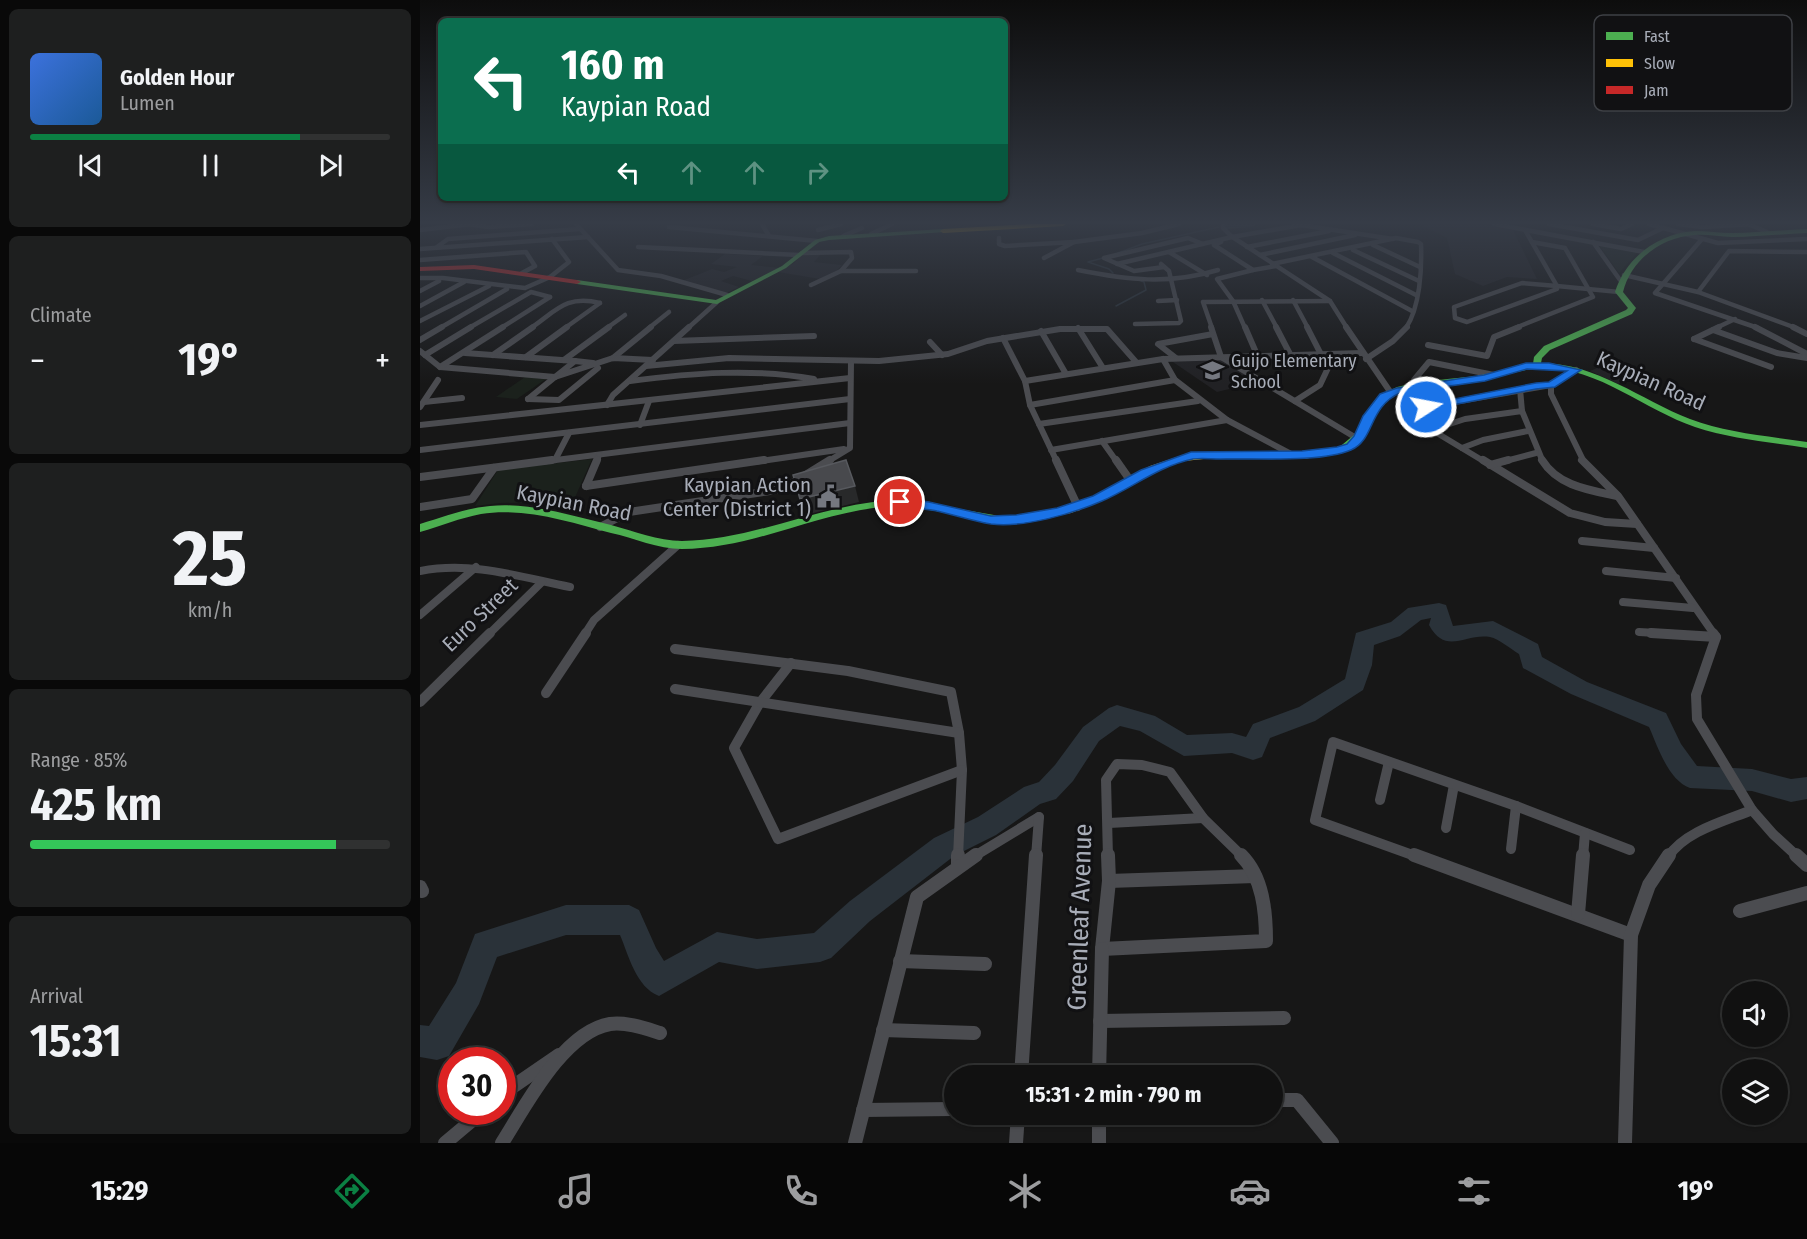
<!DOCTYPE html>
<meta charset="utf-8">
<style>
body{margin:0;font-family:"Fira Sans Condensed",sans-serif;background:#1e1f1f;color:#f1f3f6;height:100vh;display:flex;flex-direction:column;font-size:22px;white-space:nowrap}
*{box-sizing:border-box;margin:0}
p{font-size:20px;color:#9c9d9f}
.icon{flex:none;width:33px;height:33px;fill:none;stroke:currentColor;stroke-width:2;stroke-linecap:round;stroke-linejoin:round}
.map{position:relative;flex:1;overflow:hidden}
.drawer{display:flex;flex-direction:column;gap:9px;padding:9px;background:#090909;width:420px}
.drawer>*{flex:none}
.banner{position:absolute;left:18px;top:18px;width:570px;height:183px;border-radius:9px;box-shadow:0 2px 4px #0004,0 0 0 2px #303131;background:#0b6e4f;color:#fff;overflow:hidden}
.buttons{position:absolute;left:1302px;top:981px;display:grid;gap:12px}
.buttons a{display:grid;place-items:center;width:66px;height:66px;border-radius:50%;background:#111;box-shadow:0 2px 4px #0004,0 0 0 2px #303131;font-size:30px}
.speed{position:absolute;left:18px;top:1047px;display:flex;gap:12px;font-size:30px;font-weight:700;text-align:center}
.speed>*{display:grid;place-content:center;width:78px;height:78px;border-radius:50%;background:#111;box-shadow:0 2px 4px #0004,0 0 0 2px #303131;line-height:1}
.speed .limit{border:9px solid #d22;background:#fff;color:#111}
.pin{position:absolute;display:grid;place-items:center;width:51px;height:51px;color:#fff;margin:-26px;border:3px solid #fff;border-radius:50%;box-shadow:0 2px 6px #0007}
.me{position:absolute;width:66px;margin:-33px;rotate:79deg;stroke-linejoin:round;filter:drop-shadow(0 0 4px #0008)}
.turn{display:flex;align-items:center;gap:21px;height:126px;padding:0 24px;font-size:27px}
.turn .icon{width:78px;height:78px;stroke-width:2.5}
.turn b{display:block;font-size:42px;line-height:51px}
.lanes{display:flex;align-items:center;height:57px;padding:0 24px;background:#0003;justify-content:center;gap:30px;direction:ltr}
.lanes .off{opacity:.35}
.big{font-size:45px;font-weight:700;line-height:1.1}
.drawer .card{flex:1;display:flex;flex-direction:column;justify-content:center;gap:9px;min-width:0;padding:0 21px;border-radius:9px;background:#1e1f1f}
.drawer .dial{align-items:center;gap:0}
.dial b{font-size:78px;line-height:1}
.song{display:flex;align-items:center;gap:18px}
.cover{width:72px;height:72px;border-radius:9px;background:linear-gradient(135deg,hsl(220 70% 55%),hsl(210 70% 35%))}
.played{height:6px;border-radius:3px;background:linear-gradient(90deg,#0b8043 75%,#303131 75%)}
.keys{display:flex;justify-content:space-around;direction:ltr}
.heat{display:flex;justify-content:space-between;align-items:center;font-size:33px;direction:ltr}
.charge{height:9px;border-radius:4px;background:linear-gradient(90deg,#34c759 85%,#303131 0)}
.trip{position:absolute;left:524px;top:1065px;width:339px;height:60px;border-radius:30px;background:#111;box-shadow:0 2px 4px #0004,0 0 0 2px #303131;font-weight:700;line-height:60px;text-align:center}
.tab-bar{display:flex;height:96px;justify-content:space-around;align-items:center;background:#070707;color:#9c9d9f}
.tab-bar .icon{width:42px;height:42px}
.tab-bar .selected{color:#0b8043}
.tab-bar b{font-size:27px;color:#f1f3f6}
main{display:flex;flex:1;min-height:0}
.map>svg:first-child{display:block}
</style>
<main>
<section class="drawer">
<div class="card">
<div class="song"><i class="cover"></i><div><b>Golden Hour</b><p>Lumen</p></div></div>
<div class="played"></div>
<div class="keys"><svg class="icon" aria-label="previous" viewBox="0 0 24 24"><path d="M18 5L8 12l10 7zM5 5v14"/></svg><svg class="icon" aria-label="pause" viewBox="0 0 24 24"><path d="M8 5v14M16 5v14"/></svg><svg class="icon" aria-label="next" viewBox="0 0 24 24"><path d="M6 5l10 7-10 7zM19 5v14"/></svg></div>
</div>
<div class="card"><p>Climate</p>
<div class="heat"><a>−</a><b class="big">19°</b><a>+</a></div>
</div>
<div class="card dial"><b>25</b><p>km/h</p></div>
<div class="card"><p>Range · 85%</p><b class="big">425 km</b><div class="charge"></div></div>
<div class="card"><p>Arrival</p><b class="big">15:31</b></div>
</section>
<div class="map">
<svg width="1387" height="1143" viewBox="0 0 1387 1143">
<rect width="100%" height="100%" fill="#171717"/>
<g fill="#212124">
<polygon points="999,224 1061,224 1093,230 1117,279 1087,277 1063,286 1035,274 1027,238"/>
<polygon points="305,254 343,256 331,265 360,268 332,281 313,276 301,281 319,287 304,294 262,281 292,269 304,272 317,267 291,264"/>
<polygon points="401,254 394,262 422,265 416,271 400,279 358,272 374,263 382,255"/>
<polygon points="801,359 838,382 797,392 750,360"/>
<polygon points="1184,365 1212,377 1198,384 1170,371"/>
</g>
<g fill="#1b211c">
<polygon points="1179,245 1217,253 1199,273"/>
<polygon points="105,377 126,379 97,399 76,397"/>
<polygon points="172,459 153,502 80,503 55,506 78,470"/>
</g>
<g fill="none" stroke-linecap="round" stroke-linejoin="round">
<g stroke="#2a3239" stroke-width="1.5">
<polyline points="698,253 722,244 799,227"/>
<polyline points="683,258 668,262 689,269 693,273"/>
<polyline points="696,306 726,290 724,282 719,280"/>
</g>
<g fill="#2a3239" fill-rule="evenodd">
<polygon points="803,224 837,224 832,227 807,229 803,228"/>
<path d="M 1019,603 L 1026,605 L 1033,626 L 1073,621 L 1118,644 L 1122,657 L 1167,682 L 1246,713 L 1261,744 L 1277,766 L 1332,769 L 1371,779 L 1387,777 L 1387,799 L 1371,802 L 1332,791 L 1270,788 C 1248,780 1238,747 1229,727 L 1151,694 L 1103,668 L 1099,654 C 1091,649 1079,639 1070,637 C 1045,633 1026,656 1009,625 L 1011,618 L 1001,620 L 980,636 L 954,645 L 952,665 L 943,690 L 895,721 L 850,738 L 842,757 L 833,760 L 812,753 L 764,756 L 720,731 L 700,726 L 679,741 L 653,781 L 636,799 L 620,804 L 576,835 L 534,856 L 450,921 L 411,958 L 400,962 L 337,969 L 299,962 L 239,996 C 216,987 209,956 200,935 L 146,935 L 77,957 L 59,1004 L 29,1056 L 17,1060 L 0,1057 L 0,1025 L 9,1026 L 36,983 L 55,934 L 146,905 L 209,905 L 219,910 L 236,948 L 244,961 L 297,932 L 337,939 L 394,933 L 430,901 L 514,838 L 558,817 L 604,787 L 619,782 L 635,765 L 663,727 L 689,708 L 697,705 L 735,716 L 767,735 L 812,733 L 826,737 L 833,724 L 879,707 L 925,679 L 936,633 L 971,622 L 988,608 Z"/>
</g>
<g stroke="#4b4c50" stroke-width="4.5">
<polyline points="48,224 69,227 112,224"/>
<polyline points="156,224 198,270 241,276 307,295"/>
<polyline points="342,224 349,236"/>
<polyline points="803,224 803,228 811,236 910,301 927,328"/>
<polyline points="1074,224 1224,252"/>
<polyline points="1129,224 1218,240 1243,228"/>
<polyline points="1173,224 1201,229 1212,224"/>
<polyline points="1229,224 1298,243 1387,239"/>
<polyline points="1258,224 1282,227 1333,224"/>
<polyline points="1328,224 1347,232"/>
<polyline points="249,227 397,241"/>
<polyline points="0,230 51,224"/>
<polyline points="398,230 421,224"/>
<polyline points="1105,230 1137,286"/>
<polyline points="451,234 472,224"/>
<polyline points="423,236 442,228"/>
<polyline points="579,238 579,244 585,246 654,242 624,258"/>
<polyline points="1282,239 1235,293 1338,328"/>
<polyline points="654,242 722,233 759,224"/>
<polyline points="801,242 794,245 833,270 856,266"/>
<polyline points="1173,242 1200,280"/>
<polyline points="953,245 1000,267"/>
<polyline points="17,247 28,239 159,229"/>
<polyline points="218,247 379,255"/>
<polyline points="827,247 909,231"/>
<polyline points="0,249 168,237"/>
<polyline points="933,250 999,281"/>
<polyline points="749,252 787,275"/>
<polyline points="382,253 431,252 432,258 421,271 391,285"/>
<polyline points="913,253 996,295"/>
<polyline points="840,255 935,235"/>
<polyline points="892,257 992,311"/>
<polyline points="0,260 106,252 115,266 102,273"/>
<polyline points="697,264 812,237 881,225 973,239"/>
<path d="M 852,264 L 976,238 L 998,242 L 1001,244 C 1002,269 1000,307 986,328"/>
<polyline points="744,267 714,271 684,258 768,238 783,244"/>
<path d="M 658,270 C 708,280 748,285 798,270"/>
<polyline points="421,271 496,271"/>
<polyline points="1204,275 1278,292 1309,251 1387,252"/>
<polyline points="0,278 23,278 105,288 130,277 149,262 132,239"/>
<polygon points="1102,283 1137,286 1137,289 1047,322 1035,318 1034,307"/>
<polyline points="1137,286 1199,292"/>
<polyline points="0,291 19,281"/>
<polyline points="1278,292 1376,328"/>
<polyline points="842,300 857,328"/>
<polyline points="873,300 888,328"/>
<polyline points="738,301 757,300"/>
<polyline points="0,306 44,282"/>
<polyline points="0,321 69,286"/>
<polyline points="715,324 759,323 761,321 749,271 741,264"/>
<polyline points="20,328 87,289"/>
<polyline points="49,328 111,292 130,297"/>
<polyline points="81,328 130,297"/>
<path d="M 111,328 C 137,310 146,295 180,303"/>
<polyline points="145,328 180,303"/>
<polyline points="187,328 205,315"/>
<polyline points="229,328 249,312"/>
<polyline points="268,328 297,302"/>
<polyline points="792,328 783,302 910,301"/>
<polyline points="825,328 813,301 797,279 833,270"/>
<polyline points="1095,328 1173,297 1145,248 1112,242"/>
<polyline points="1296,328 1315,319"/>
</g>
<g stroke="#4b4c50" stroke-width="6">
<polyline points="791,327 801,357 938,439"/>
<polyline points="825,327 838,357"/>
<polyline points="856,327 871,356"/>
<polyline points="926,327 971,393"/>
<polyline points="1335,327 1387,354"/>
<polyline points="1373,327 1387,334"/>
<polyline points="658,328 683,368"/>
<polyline points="1293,330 1357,353 1387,358"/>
<polyline points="621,331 646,374"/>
<polyline points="583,338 605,381 610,405 637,462"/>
<polyline points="1274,339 1351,367"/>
<polyline points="1274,339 1299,327"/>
<polyline points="0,340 22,327"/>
<polyline points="254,341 394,336"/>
<polyline points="510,342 522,355"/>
<polyline points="1008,345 1067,356 1074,337 1099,327"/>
<polyline points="0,351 20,367 135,377"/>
<polyline points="45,353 155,361"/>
<polyline points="5,355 51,327"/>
<polyline points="73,355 113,327"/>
<polyline points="106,357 147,327"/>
<polyline points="193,358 231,327"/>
<polyline points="756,358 738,344 793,334"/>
<polyline points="946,359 973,341 987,327"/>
<polyline points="144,360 189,327"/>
<polyline points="173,363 155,361 135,377 193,358 233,360"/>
<polyline points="226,366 309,358 459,361 528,354 567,341 640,329 687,329 716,362"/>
<polyline points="20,367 83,327"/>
<polyline points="1156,370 1131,385 1131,394 1164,462"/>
<path d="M 210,381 C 272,373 332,368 394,379"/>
<polyline points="605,381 743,359 942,353"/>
<polyline points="998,387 994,380 1009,362 1074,375"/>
<polyline points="1100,389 1102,411"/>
<polyline points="108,399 139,400 178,368"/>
<polyline points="108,399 135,377"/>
<polyline points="875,401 900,385 908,368 887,327"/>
<polyline points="4,402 42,398"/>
<polyline points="187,405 193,395 269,327"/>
<polyline points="610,405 755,380"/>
<polyline points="0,407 18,380"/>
<polyline points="807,420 871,454"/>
<polyline points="619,424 778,401"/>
<polyline points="0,425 430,378"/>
<polyline points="220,425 229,401"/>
<polyline points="1011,430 1045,419 1102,411 1123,462"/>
<polyline points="682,441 697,462"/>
<polyline points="1042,448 1063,440 1108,431"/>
<polyline points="0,450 430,399"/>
<polyline points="631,450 807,420 755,380 743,359"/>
<polyline points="135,460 149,433"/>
<polyline points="120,462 430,423"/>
<polyline points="176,462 179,455"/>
<polyline points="334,462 424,449"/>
<polyline points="407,462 430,448 431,362"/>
<polyline points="1065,462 997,421 994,414 1006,407 1131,385"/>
<polyline points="1082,462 1116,453"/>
</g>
<g stroke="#4b4c50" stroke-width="8">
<polyline points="636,460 658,507"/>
<polyline points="696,460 710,480"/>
<polyline points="1063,460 1150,513 1185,522 1217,524"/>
<path d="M 1122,460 C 1138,486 1169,490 1197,496"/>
<polyline points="1162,460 1198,496 1294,634"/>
<polyline points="1070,465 1088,460"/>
<polyline points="0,477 132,460"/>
<polyline points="166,486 344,460"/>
<polyline points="166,486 177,460"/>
<polyline points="0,507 52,499 74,468"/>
<polyline points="180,527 209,512 363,489 410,460"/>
<polyline points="1162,541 1234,548"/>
<path d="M 0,571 C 52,561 100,577 150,587"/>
<polyline points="1186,571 1256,578"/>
<polyline points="1203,602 1273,608"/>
<polyline points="0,615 56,567"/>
<polyline points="1219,632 1254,634"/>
<polyline points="69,634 122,582"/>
<polyline points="165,634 174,620 258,545"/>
</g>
<g stroke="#4b4c50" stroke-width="10">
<polyline points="1231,633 1296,637"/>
<polyline points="1293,633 1296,637 1276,695 1277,719 1332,810 1353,834 1378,857"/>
<polyline points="255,649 428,671 531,692 539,733 542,770 538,857"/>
<polyline points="371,663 339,704 314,748 358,839 542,770"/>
<polyline points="255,689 539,733"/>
<polyline points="126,693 166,633"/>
<polyline points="0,702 70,633"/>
<polyline points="960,800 969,762"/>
<polyline points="689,823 783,818"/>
<polyline points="1026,828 1034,785"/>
<polyline points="1091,849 1096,806"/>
<polyline points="553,857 619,817"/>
<polyline points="616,857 619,817"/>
<polyline points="688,857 686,780 697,764 722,765 750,772 783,818 823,857"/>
<polyline points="998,857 895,820 913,742 1096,806 1210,850"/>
<polyline points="1163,857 1165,833"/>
<path d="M 1248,857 C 1265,831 1305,821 1332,810"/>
</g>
<g stroke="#4b4c50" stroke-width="14">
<polyline points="994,855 1211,935"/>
<polyline points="1376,855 1387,865"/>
<polyline points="538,866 538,855"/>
<polyline points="689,881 835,876"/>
<polyline points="0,887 2,891"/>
<polyline points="1320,911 1387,893"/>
<polyline points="1158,914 1163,855"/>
<polyline points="682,949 689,881 688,855"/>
<path d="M 682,949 L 846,941 C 846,912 843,877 821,855"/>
<polyline points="480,961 565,964"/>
<polyline points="680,1021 864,1018"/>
<polyline points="463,1030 554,1033"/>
<polyline points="601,1076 616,855"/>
<polyline points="679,1076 682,949"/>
<polyline points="82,1094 139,1055"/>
<polyline points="852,1100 877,1100 912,1143"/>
<polyline points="443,1110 534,1109"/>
<polyline points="679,1114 679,1143"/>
<polyline points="25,1143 62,1112"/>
<path d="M 82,1143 C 105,1107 143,1032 190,1024 C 207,1022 224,1028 240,1033"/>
<polyline points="435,1143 497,897 556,855"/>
<polyline points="596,1143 598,1114"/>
<polyline points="1205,1143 1211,935 1229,885 1249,855"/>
</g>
<g fill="#4caf50" fill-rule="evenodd">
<polygon points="523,229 525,232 409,240 399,242 366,268 297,304 157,284 153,282 157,280 296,300 362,266 395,240 409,236"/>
<path d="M 1387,229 L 1387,233 C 1362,234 1337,237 1312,237 C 1300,237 1287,234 1275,235 C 1241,237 1211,260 1203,292 L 1216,308 L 1212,314 L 1130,350 L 1122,358 L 1121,363 C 1176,363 1221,400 1270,419 C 1307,433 1348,436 1387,442 L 1387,448 C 1350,442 1311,439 1275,427 C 1224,410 1175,365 1119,368 C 1098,370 1078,378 1057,382 C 1033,386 1008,383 985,390 C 951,402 953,442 922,452 L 917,449 L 934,435 L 956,400 L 965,393 L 977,387 L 998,382 L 1057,376 L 1113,364 L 1114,357 L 1124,346 L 1206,310 L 1208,308 L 1195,292 C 1206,257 1239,233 1275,231 C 1288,231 1300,233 1312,233 C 1337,233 1362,230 1387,229 Z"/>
<path d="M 476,500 L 505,503 L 574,515 L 580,519 L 574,523 C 537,517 500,504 462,507 C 394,514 331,549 262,549 C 238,549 214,538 191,533 C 150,522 104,507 61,514 C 40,518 21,526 0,532 L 0,524 C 23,517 46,508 70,506 C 110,502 153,516 191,525 C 214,531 238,541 262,541 C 336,540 403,503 476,500 Z"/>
</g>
<g fill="#ffc107" fill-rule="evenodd">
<polygon points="611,224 646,224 643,226 523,233 520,231 523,229"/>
<polygon points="922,446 927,449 926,451 884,459 803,457 764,461 738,470 679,502 651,513 604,522 574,523 568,519 574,515 604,515 644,508 672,497 730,466 763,455 803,451 884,453"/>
</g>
<polygon fill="#c62828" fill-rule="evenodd" points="54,265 157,280 161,282 157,284 54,269 0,271 0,267"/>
</g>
<polygon fill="#28292a" points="435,486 439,502 385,515 380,499"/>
<polygon fill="#48494d" stroke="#57595e" stroke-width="1.5" points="426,460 435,486 380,499 373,475"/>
<linearGradient id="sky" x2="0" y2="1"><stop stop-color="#0d0d0d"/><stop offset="0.58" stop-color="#363c47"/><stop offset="1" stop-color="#363c47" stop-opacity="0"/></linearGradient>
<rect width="1387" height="384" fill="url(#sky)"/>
<path fill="#1a73e8" stroke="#114b97" stroke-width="1.5" d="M 1106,363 L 1129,363 L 1161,370 L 1135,387 L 1116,389 L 1006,410 L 1003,409 L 1003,405 L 1116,383 L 1129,382 L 1147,371 L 1107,369 L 1065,381 L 980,393 C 948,407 955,440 931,450 C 900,463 835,458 800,459 C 791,459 781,458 773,459 C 739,466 712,488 682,501 C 652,514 603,528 571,524 C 553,521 535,515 517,511 C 505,508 483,510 474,502 L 480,498 L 509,502 L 571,516 L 596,515 L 637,508 L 673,496 L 721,470 L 771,452 L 882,451 L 917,447 L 927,444 L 934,436 L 943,416 L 960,394 L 977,388 L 1064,375 Z"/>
<defs>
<symbol id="school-bare" viewBox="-9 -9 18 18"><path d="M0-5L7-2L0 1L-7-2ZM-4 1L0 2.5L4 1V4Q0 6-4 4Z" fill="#757880" stroke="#111113" stroke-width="2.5" paint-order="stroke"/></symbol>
<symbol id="civic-bare" viewBox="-9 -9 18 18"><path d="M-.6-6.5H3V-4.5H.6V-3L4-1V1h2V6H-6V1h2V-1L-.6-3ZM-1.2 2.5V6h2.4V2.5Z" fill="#757880" stroke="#111113" stroke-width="2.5" paint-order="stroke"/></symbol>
</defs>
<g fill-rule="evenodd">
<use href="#school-bare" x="776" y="354" width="33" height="33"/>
<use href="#civic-bare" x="392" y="480" width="33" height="33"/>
</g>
<g text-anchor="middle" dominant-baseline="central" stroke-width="6" stroke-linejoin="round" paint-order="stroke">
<g font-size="18" fill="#a8adb8" stroke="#111113" text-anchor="start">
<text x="811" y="361">Guijo Elementary<tspan x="811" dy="21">School</tspan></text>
</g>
<g font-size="21" fill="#a8adb8" stroke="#111113">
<text transform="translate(1231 381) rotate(24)">Kaypian Road</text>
<text transform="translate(154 503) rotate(11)">Kaypian Road</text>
<text transform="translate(60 615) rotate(-44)">Euro Street</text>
</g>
<g font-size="21" fill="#a8adb8" stroke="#111113" text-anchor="end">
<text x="391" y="485">Kaypian Action<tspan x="391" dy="24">Center (District 1)</tspan></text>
</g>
<g font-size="26" fill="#a8adb8" stroke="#111113">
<text transform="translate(660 917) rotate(-88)">Greenleaf Avenue</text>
</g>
</g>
<rect x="1174" y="15" width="198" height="96" rx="9" fill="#111113" stroke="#3e4045" stroke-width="1.5"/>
<rect x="1186" y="32" width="27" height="8" fill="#4caf50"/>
<rect x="1186" y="59" width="27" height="8" fill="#ffc107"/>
<rect x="1186" y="86" width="27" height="8" fill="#c62828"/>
<g font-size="16" fill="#a8adb8">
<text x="1224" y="42">Fast</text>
<text x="1224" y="69">Slow</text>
<text x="1224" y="96">Jam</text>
</g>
</svg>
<div class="buttons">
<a><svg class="icon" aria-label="sound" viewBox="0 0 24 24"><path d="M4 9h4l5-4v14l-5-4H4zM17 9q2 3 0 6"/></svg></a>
<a><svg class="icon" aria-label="layers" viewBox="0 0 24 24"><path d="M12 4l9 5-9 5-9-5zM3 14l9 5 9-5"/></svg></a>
</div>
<div class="speed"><div class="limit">30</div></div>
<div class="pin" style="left:480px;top:502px;background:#d93025"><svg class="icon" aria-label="arrive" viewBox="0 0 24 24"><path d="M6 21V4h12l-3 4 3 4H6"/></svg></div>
<svg class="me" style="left:1006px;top:407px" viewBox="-20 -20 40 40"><circle r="17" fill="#1a73e8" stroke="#fff" stroke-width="3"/><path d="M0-11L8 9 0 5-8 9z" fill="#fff"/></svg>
<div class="trip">15:31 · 2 min · 790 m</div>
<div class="banner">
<div class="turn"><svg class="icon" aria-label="left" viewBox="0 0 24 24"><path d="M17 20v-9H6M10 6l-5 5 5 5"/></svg><div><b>160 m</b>Kaypian Road</div></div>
<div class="lanes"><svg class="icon" aria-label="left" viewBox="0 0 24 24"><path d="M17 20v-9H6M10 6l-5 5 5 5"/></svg><svg class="icon off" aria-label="ahead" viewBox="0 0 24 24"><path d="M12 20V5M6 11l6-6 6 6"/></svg><svg class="icon off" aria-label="ahead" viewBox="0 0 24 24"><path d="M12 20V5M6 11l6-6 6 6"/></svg><svg class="icon off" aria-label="right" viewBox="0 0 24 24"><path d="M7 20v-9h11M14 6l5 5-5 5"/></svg></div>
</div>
</div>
</main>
<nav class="tab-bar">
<b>15:29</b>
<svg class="icon selected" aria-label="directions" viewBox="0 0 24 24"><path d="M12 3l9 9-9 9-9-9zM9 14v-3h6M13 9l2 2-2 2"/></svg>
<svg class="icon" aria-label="music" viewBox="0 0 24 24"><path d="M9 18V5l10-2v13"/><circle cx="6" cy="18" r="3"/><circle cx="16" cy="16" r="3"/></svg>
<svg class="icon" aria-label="phone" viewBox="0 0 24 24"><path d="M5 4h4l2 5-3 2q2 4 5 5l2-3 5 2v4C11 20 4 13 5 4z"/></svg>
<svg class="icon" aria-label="climate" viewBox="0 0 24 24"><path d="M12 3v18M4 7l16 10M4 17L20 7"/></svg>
<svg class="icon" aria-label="car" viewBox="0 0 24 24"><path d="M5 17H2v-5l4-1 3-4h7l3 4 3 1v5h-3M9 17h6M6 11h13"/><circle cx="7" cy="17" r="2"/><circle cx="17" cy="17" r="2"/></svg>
<svg class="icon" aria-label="filters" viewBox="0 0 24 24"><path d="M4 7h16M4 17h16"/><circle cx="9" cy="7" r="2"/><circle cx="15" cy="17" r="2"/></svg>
<b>19°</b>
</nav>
